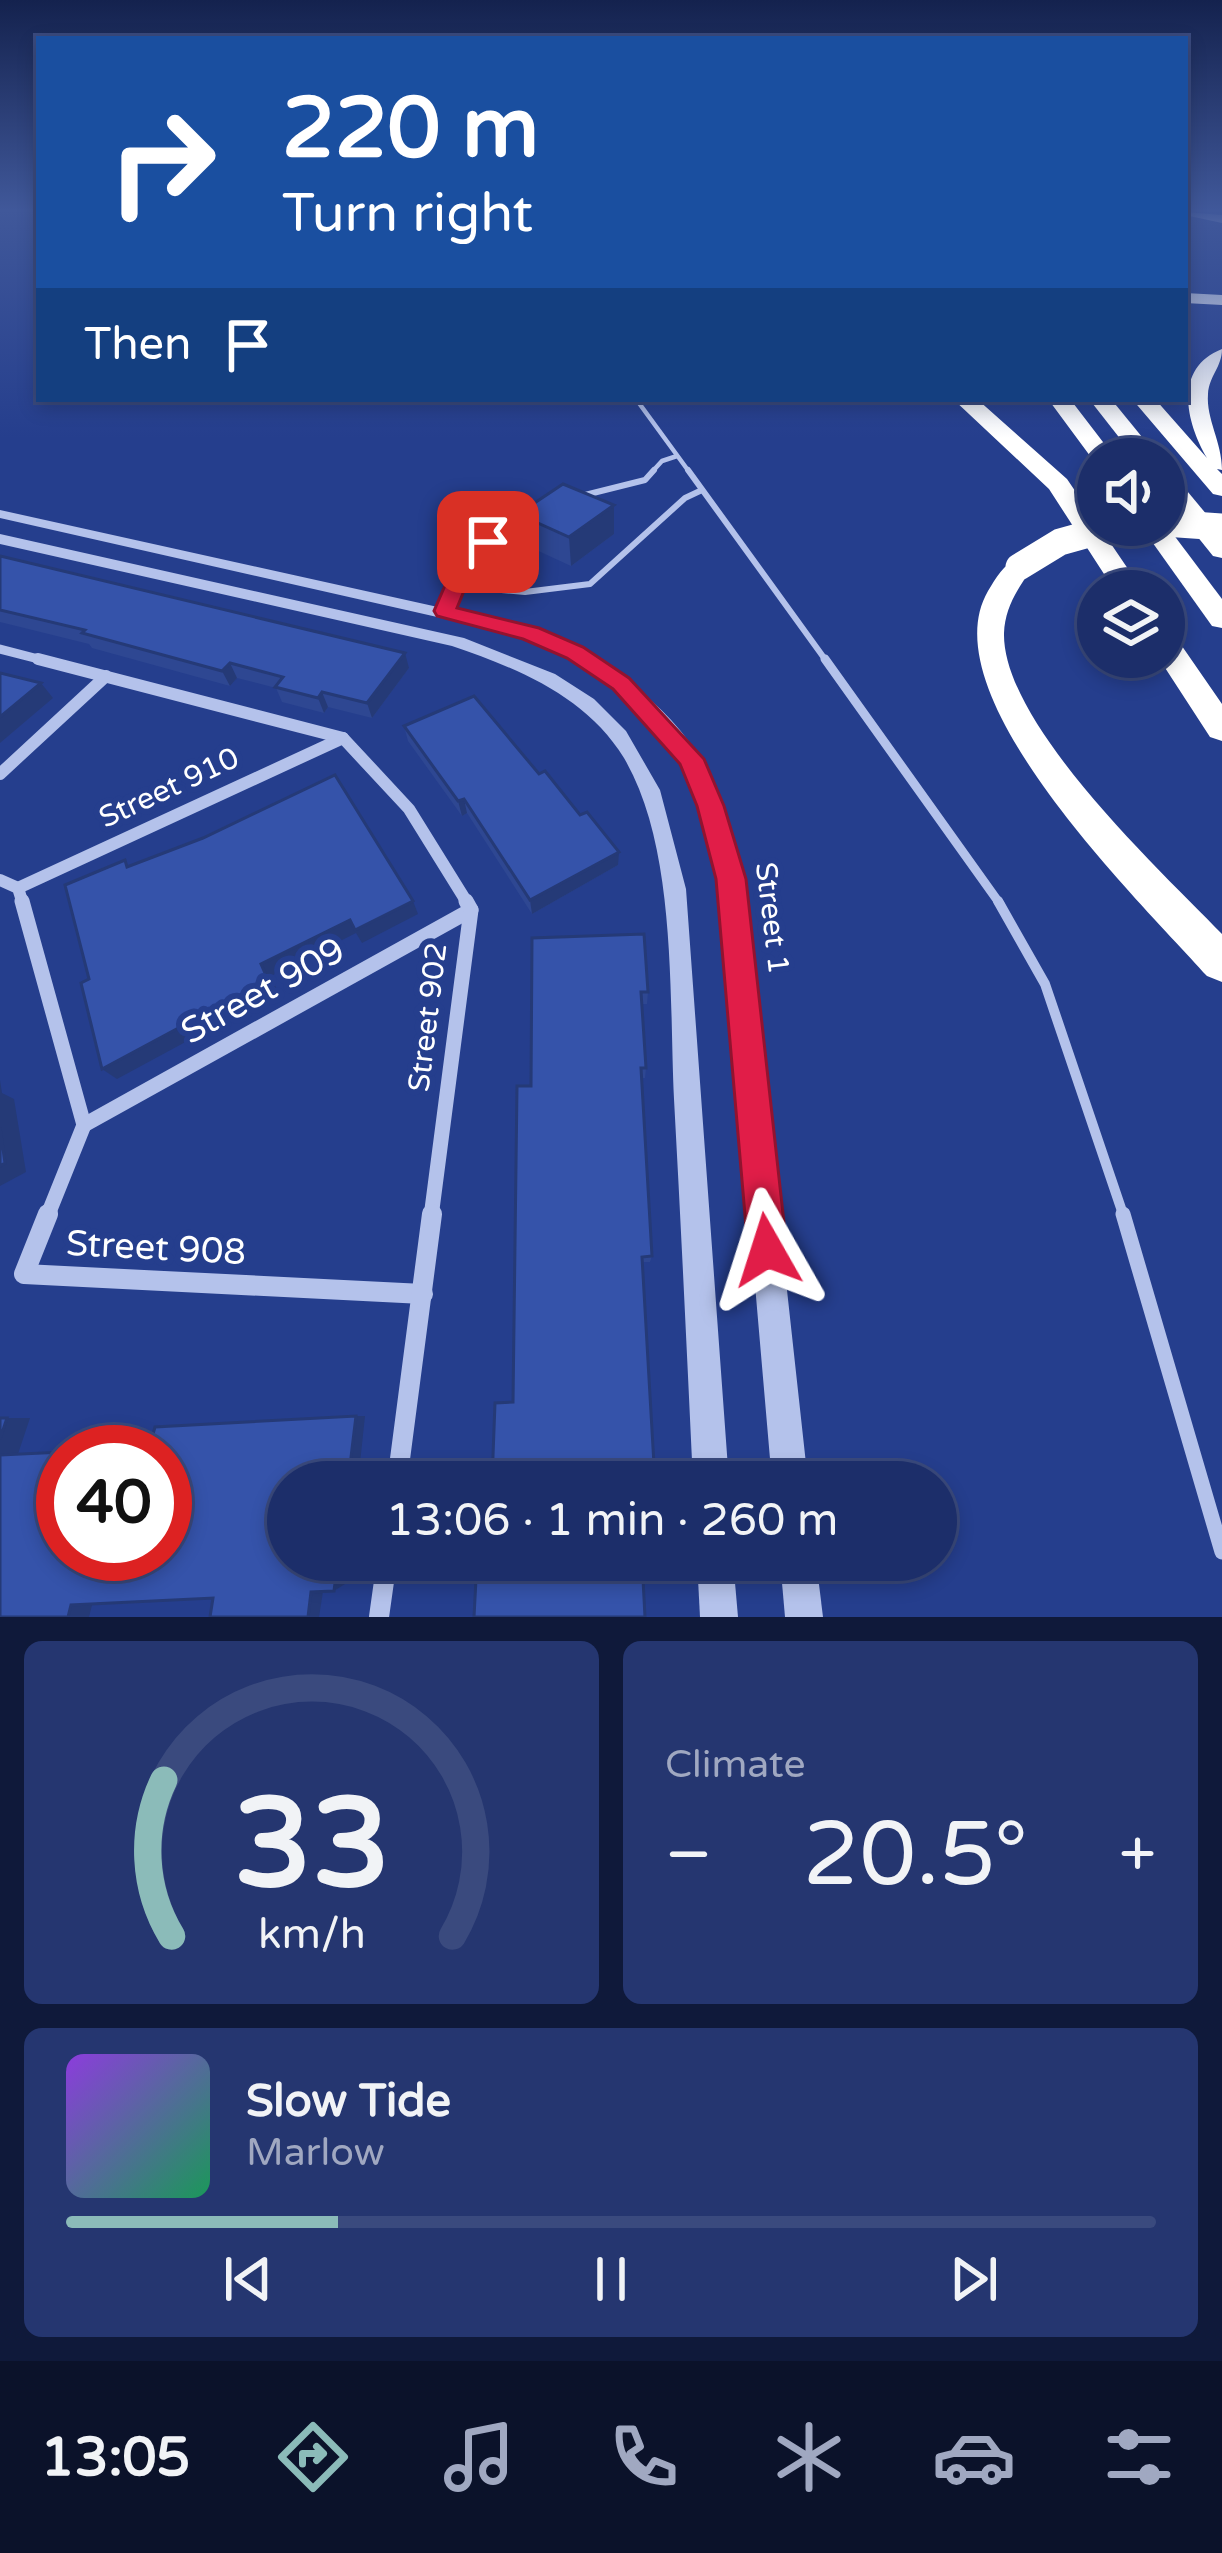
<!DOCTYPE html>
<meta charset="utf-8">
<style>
body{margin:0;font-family:"Varela Round",sans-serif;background:#253670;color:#f1f3f6;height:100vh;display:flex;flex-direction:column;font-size:45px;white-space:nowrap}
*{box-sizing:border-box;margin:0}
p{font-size:39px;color:#a0a8c1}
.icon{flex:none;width:66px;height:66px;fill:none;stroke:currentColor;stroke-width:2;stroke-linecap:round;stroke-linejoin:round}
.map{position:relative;height:1617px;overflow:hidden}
.side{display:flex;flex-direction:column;gap:24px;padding:24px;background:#0f193a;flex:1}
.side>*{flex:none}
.top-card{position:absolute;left:36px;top:36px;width:1152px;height:366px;border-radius:0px;box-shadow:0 6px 18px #0003,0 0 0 3px #3a4a7e;background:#1a4fa0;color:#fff;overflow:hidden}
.controls{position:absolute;left:1077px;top:438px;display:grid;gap:24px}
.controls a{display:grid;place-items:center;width:108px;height:108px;border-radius:50%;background:#1c2e6a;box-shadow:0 6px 18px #0003,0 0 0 3px #3a4a7e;font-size:60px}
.speed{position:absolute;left:36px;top:1425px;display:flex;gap:24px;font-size:60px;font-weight:700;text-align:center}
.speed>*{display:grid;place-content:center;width:156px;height:156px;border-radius:50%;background:#1c2e6a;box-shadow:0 6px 18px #0003,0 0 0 3px #3a4a7e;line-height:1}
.speed .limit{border:18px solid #d22;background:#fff;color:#111}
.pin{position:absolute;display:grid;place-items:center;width:102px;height:102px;color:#fff;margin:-51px;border-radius:24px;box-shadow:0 6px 18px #0006}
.me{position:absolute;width:132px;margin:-66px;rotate:354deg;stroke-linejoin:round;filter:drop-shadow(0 0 9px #0008)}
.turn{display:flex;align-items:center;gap:42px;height:252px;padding:0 48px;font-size:54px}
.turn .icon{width:156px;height:156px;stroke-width:2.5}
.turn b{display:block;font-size:84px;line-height:102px}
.then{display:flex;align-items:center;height:114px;padding:0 48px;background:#0003;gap:24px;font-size:45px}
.big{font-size:90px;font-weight:600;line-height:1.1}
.side .card{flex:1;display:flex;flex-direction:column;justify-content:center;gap:18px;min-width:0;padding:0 42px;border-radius:18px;background:#253670}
.side .dial{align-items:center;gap:0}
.dial svg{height:312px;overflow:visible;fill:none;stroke:#3a4a7e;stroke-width:7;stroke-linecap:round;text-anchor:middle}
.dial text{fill:#f1f3f6;stroke:none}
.song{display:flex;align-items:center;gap:36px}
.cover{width:144px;height:144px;border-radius:18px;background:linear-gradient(135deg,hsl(270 70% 55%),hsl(150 70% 35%))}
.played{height:12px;border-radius:6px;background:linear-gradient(90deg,#8bbbb9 25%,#3a4a7e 25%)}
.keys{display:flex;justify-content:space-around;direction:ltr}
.heat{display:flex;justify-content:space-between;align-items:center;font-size:66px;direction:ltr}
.side .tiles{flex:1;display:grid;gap:24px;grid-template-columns:1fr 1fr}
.card:last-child{grid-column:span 2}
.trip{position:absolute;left:267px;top:1461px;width:690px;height:120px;border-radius:60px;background:#1c2e6a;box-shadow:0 6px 18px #0003,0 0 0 3px #3a4a7e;font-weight:600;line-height:120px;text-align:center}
.menu{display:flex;height:192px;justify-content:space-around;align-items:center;background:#0b122a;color:#a0a8c1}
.menu .icon{width:84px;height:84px}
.menu .on{color:#8bbbb9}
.menu b{font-size:54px;color:#f1f3f6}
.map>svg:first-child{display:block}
</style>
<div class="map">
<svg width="1222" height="1617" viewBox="0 0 1222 1617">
<rect width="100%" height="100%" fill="#253e8d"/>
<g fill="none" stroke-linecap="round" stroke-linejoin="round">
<g stroke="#b4c2eb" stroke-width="4.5">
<polyline points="636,399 690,473"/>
<polyline points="651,473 662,461 677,456"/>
</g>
<g stroke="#b4c2eb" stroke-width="6">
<polyline points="688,470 827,662"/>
<polyline points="581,496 645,480 654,470"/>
<polyline points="454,586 525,592 590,584 685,498 702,490"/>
<polyline points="445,611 476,556 526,517"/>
</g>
<polyline stroke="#b4c2eb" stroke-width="9" points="825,659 1000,904"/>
<polyline stroke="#b4c2eb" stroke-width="10" points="998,901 1045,984 1124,1217"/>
<polyline stroke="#b4c2eb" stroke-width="15" points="1123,1214 1222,1552"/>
<polyline stroke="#b4c2eb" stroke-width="9" points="0,649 50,662"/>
<g stroke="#b4c2eb" stroke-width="12">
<polyline points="38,659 343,738 409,809 468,904"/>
<polyline points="0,774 106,676"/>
<polyline points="0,880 18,888 23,904"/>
<polyline points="18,888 343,738"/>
</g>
<g stroke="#b4c2eb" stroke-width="15">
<polyline points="22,901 84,1125 47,1217"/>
<polyline points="84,1125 471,910"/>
<polyline points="431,1217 471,910 466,901"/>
</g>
<g stroke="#b4c2eb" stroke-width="20">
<polyline points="48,1214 24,1274 423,1294"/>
<polyline points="397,1482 432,1214"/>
<polyline points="379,1617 387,1560"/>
</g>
<g fill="#b4c2eb" fill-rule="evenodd">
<path d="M 0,510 L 537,629 C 607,662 678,707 712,780 C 726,811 733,846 742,879 L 808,1482 L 772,1482 L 720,879 C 711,843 705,805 688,772 C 655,709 588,667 526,637 L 0,518 Z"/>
<path d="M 0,534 L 464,638 L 555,674 L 594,699 L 626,731 L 660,790 L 686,889 L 729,1482 L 693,1482 C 687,1354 681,1226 674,1099 C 669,996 677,848 624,758 C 586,696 517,668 452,646 L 0,544 Z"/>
<polygon points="697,1560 733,1560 738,1617 700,1617"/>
<polygon points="780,1560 816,1560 823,1617 785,1617"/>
</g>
<g fill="#fff" fill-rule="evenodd">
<polygon points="1185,212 1222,215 1222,223 1185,215"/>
<polygon points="1185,293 1222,295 1222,305 1185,303"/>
<path d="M 1222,349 C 1222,367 1209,376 1208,394 C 1206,419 1222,442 1222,470 L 1217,469 L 1222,474 L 1222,496 L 1213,494 L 1132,399 L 1155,399 L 1207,458 C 1186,422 1173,368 1222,349 Z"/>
<polygon points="953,399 977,399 1067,479 1143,591 1115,591 1049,489"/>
<polygon points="1048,399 1070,399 1116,459 1098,459 1096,464"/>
<polygon points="1089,399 1111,399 1160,459 1136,459"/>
<polygon points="1164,472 1173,474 1222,533 1222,558 1213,556 1164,495"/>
<polygon points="1164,522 1222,599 1222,628 1212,626 1140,525"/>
<path d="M 1019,559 L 1033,567 C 1018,588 1005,607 1004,633 C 1002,724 1161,871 1222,934 L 1222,982 L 1207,976 C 1141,902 927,696 988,591 C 996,578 1004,563 1019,559 Z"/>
<polygon points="1164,633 1175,636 1222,704 1222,741 1210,737 1158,657 1164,657"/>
</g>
<g stroke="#fff" stroke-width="27">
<polyline points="1164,523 1222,527"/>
<polyline points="1019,567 1060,542 1121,525"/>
</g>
</g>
<g fill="#2e4792">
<polygon points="614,505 614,534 571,566 521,543 518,514"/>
<polygon points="0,556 409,668 372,718 328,707 324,713 282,702 276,688 237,678 230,686 92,648 89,644 0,622"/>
<polygon points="404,726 618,865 532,914 467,813 462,816 408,741"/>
<polygon points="532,938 648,992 647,1004 642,1004 646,1068 645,1078 642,1078 652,1256 650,1262 642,1262 513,1402 531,1086"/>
</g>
<g fill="#253a77">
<polygon points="614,505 614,534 571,566 569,537"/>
<polygon points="405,653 409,668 372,718 367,703"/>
<polygon points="230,663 237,678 230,686 222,671"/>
<polygon points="41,683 53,698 0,743 0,717"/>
<polygon points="322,692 328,707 324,713 318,698"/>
<polygon points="464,799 467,813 462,816 458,801"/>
<polygon points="619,852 618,865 532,914 530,900"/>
<polygon points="413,901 418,914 362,943 356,933 271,976 278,992 117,1079 102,1069 261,964 350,920"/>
<polygon points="0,1080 2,1093 14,1099 26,1172 0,1186"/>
<polygon points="356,1416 365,1416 358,1482 348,1482"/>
<polygon points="7,1418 30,1418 18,1454 0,1455 0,1439"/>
<polygon points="338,1560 348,1560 345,1584 334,1591"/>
<polygon points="324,1585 319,1617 308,1617 311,1592"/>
<polygon points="94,1597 89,1617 68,1617 71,1605"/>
</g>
<g fill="#3553aa" stroke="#253a77" stroke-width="3">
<polygon points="563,484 614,505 569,537 518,514"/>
<polygon points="0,556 405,653 367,703 322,692 318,698 275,687 283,677 230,663 222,671 82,633 85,630 0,610"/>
<polygon points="0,673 41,683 0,717"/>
<polygon points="474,696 539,774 545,771 580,815 587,812 619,852 530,900 464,799 458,801 404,726"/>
<polygon points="335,775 413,901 355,930 350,920 261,964 268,980 102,1069 81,983 89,979 65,885 125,860 127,867 203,838"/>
<polygon points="644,934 648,992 641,992 646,1068 641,1068 652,1256 642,1257 655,1482 492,1482 495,1403 513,1402 517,1086 531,1086 532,938"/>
<polygon points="0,1128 5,1163 0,1166"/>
<polygon points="356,1416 348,1482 288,1482 288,1560 338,1560 334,1591 311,1592 308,1617 210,1617 213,1598 71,1605 68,1617 0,1617 0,1455 63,1452 63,1554 165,1554 165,1452 71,1452 149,1448 155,1427"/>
<polygon points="0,1418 7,1418 0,1439"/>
<polygon points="477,1560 642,1560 645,1617 474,1617"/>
</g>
<linearGradient id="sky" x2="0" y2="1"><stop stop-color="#14224e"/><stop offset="0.48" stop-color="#40589a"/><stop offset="1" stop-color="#40589a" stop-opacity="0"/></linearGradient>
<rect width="1222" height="438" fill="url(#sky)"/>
<polygon fill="#e11d48" stroke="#92132f" stroke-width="3" points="481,538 498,542 470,576 457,608 539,628 583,647 629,678 704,759 724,806 746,879 787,1250 781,1264 767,1270 753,1264 748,1250 716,879 697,806 680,764 613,689 567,658 523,639 437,616 434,611 450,574"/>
<g text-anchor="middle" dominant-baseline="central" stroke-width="12" stroke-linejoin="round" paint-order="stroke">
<g font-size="30" fill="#fff" stroke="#253e8d">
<text transform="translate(169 788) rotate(-25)">Street 910</text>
<text transform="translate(772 918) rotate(83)">Street 1</text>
<text transform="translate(428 1017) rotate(-83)">Street 902</text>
</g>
<g font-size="36" fill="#fff" stroke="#253e8d">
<text transform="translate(263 991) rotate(-29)">Street 909</text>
<text transform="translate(156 1248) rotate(3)">Street 908</text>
</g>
</g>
</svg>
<div class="controls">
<a><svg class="icon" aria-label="sound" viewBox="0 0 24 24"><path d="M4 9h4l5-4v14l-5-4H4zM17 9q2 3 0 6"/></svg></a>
<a><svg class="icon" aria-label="layers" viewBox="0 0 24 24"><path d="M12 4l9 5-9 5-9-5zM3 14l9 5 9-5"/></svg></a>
</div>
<div class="speed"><div class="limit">40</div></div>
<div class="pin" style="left:488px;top:542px;background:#d93025"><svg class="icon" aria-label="arrive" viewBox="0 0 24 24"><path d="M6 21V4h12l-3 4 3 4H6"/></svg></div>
<svg class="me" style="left:767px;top:1250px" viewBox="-20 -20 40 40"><path d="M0-17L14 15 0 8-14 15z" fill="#e11d48" stroke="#fff" stroke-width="4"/></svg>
<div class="trip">13:06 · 1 min · 260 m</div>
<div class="top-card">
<div class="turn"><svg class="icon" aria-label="right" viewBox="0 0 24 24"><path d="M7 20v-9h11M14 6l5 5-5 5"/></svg><div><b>220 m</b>Turn right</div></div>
<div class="then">Then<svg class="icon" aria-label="arrive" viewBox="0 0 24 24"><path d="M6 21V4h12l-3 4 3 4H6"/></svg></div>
</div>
</div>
<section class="side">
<div class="tiles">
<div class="card dial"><svg viewBox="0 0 100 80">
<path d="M14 69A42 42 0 1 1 86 69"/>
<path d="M14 69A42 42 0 0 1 12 29" stroke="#8bbbb9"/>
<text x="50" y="56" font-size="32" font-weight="700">33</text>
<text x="50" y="72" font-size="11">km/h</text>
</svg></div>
<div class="card"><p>Climate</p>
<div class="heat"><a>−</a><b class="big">20.5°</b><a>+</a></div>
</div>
<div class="card">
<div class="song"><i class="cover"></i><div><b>Slow Tide</b><p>Marlow</p></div></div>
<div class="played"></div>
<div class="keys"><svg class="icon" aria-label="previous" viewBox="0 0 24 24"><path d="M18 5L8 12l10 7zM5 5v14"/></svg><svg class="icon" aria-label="pause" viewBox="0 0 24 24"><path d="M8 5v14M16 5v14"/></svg><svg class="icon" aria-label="next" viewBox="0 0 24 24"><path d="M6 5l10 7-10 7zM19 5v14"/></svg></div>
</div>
</div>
</section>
<nav class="menu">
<b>13:05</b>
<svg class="icon on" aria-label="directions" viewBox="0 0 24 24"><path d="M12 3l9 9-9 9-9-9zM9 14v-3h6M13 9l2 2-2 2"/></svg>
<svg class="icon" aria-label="music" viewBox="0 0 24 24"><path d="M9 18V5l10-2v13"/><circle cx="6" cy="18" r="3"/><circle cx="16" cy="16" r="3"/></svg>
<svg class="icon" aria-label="phone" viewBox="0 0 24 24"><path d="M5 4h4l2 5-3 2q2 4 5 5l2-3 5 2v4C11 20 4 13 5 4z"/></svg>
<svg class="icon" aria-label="climate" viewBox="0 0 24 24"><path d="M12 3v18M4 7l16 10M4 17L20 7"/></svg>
<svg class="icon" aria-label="car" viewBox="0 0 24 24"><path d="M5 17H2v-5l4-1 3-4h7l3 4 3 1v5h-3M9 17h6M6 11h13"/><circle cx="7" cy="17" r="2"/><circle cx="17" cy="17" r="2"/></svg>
<svg class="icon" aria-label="filters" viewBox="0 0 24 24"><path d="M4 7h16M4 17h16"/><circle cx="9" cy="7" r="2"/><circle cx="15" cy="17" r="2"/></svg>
</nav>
